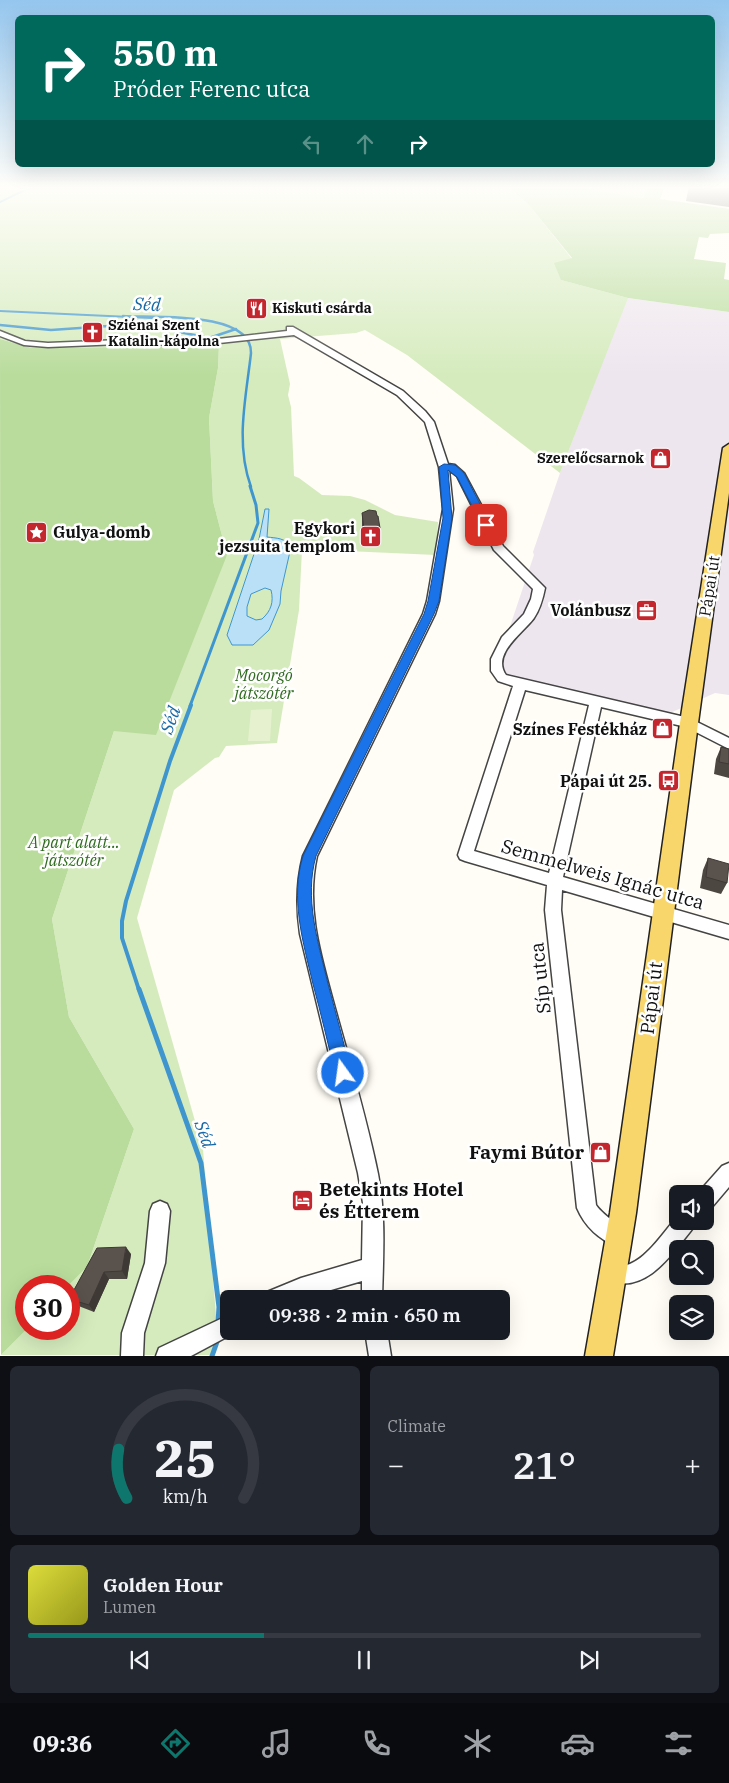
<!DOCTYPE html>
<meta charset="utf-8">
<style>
body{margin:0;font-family:"IBM Plex Serif",serif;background:#242831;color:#f1f3f6;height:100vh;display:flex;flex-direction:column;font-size:19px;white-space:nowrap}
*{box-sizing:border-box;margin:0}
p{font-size:16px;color:#9ea1a6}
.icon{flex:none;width:28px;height:28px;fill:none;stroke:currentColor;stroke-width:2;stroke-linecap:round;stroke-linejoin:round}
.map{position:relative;height:1356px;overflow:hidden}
.drawer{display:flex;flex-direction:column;gap:10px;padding:10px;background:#0d0f14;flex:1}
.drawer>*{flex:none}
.top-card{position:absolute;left:15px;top:15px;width:700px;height:152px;border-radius:8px;box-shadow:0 5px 20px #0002;background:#00695c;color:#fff;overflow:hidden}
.fabs{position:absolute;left:669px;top:1185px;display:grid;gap:10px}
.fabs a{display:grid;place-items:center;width:45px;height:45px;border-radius:8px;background:#171b24;box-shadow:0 5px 20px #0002;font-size:25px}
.speed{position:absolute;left:15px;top:1275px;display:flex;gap:10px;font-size:25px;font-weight:700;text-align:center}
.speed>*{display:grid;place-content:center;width:65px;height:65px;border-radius:50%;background:#171b24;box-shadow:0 5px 20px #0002;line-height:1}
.speed .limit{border:8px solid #d22;background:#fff;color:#111}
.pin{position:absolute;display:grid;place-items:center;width:42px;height:42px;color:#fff;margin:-21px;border-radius:10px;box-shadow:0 2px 8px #0006}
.me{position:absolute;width:55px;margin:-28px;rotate:346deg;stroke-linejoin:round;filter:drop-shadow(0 0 4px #0008)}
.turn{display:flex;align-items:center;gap:18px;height:105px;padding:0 15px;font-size:22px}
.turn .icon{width:65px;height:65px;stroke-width:2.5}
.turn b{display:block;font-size:35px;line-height:42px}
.lanes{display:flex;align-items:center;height:48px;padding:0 15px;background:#0003;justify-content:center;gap:25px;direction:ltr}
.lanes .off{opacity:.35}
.big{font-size:38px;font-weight:600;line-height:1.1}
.drawer .card{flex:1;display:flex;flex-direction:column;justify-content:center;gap:8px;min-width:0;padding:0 18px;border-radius:8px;background:#242831}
.drawer .dial{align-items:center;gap:0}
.dial svg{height:130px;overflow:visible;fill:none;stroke:#363941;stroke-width:7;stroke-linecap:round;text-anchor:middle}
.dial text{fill:#f1f3f6;stroke:none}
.song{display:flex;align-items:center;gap:15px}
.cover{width:60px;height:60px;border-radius:8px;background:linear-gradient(135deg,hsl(60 70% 55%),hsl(60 70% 35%))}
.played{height:5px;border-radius:2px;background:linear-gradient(90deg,#0f766e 35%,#363941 35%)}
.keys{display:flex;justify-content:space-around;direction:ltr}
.heat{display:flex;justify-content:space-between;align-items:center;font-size:28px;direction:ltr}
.drawer .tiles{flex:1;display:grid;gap:10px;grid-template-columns:1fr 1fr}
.card:last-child{grid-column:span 2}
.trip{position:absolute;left:220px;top:1290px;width:290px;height:50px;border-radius:8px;background:#171b24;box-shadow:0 5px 20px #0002;font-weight:600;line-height:50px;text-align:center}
.tab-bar{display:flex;height:80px;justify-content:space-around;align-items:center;background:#090b0e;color:#9ea1a6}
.tab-bar .icon{width:35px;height:35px}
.tab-bar .selected{color:#0f766e}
.tab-bar b{font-size:22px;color:#f1f3f6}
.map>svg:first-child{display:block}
</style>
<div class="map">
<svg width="729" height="1356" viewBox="0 0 729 1356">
<rect width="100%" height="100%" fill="#fffdf5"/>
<polygon fill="#eee6ef" points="627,298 729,312 729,695 715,693 670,713 493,677 534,555 533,552 560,473"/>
<g fill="#d5ebbd">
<polygon points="0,186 508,186 529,205 572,259 561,280 628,298 560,473 407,355 365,330 356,333 280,339 290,384 288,395 291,407 294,476 299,478 322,495 350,496 365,500 395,515 438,522 436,555 302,549 299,610 277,743 226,746 219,757 215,758 174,790 137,918 203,1149 216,1317 214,1355 1,1355 27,1329 69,1329 68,1286 87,1267 134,1129 69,1017 52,919 114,731 227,555 213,501 209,418 218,368 219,345 157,344 126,347 32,348 0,339"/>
<polygon points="569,186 649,186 643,198"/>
</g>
<g fill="#b9dc9c">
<polygon points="508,186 569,186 643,198 649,186 665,186 660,199 729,209 729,233 710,234 708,238 699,237 694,259 726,263 724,279 729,280 729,312 628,298 561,280 554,263 572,258 529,205"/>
<polygon points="0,339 32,348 126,347 157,344 219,345 218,368 209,418 213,501 227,555 156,735 114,731 52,919 69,1017 134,1129 87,1267 68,1286 26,1286 27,1329 1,1355"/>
</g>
<polygon fill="#e6f2cf" points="272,709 270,741 248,741 251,710"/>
<path fill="#b9e0f7" stroke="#3f96cf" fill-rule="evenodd" d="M 265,509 L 269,509 L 267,537 C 276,538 286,538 291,547 L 281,591 L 280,604 L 269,630 L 253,645 L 232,645 L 227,635 L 259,539 ZM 265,588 L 271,590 C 274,602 271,611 262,619 L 256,620 L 247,616 L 247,607 L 251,594 Z"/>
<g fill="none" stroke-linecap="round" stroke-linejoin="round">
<g stroke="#3f96cf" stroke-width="2">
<polyline points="0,202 33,186"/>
<polyline points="0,311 152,318"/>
</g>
<g stroke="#3f96cf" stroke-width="2.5">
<path d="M 123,316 C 152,318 252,310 251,353 C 246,398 235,443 251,487"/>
<polyline points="0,325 51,330 123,325 150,326 209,338 236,329"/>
</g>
<polyline stroke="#3f96cf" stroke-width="3" points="190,706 258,523 256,505 250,486"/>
<polyline stroke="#3f96cf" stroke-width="4" points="139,990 122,938 122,921 126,901 170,761 191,705"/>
<g stroke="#3f96cf" stroke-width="5">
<polyline points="139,989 201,1163 219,1307 218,1323"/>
<polyline points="212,1356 218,1339"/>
</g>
<defs>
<g id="minor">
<path d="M 287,327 L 293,327 L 403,391 L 425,411 L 434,422 L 448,464 L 455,465 L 464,473 L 503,546 L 545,588 C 543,598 540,609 534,618 C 523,633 491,654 506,675 L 689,718 L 729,738 L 729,749 L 686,727 L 601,707 L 563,877 L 729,925 L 729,939 L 562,890 L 561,910 L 596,1205 C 605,1218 624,1226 629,1238 L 626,1245 L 619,1248 C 600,1240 585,1227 577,1208 L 545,910 L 547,885 L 465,861 L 460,859 L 458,855 L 513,686 L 498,681 L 491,671 L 491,659 L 502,637 L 524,614 L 531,599 L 533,589 L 494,550 L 457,476 L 449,470 L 453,509 L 439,601 L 435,614 L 317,856 C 305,910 322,960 336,1012 C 351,1066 367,1120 378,1174 C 386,1215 383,1257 382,1299 L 362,1299 L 362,1281 L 300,1299 L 264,1299 L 267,1292 L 301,1278 L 362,1260 L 363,1203 L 358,1173 L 300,934 C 296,907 296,883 303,856 L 423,614 L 427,601 L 443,509 L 439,467 L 425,422 L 397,395 L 294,335 L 201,345 L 120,344 L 48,347 L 24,345 L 0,336 L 0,331 L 25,341 L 48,343 L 120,340 L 201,341 L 287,331 ZM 525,690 L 589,705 L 549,873 L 474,851 Z"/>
<polygon points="729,1163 729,1187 712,1207 705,1210 705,1194 698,1193 722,1166"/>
<polygon points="160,1201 167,1204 170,1211 165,1263 144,1333 143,1356 121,1356 122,1333 145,1263 150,1211 153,1204"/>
<path d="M 678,1216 L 678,1221 L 696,1221 L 693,1228 C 672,1254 645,1296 607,1280 L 604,1273 L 607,1266 C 616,1262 622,1267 630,1264 C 649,1256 664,1231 678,1216 Z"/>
<polygon points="229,1315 229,1331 236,1332 191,1356 156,1356 159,1348"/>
<polygon points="365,1331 387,1331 391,1356 369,1356"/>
</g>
<polygon id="major" points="729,444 729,493 698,723 636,1213 613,1356 585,1356 610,1213 680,723 723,448"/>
</defs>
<use href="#minor" stroke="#444" stroke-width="3"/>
<use href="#major" stroke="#222" stroke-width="3"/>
<use href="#minor" fill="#fff" fill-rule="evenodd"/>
<use href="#major" fill="#f9d66b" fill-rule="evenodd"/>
</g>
<g fill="#4d4742">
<polygon points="689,186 729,186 729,207 686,201"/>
<polygon points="362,513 377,516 380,528 380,544 364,544 362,528"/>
<polygon points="721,747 729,749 729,778 714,774 716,759"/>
<polygon points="708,858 727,883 721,894 700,888 703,870"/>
<polygon points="97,1248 131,1254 127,1279 109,1279 94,1312 76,1305 69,1299"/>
</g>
<g fill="#3f3936">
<polygon points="126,1247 131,1254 127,1279 122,1271"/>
<polygon points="104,1272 109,1279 94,1312 89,1305"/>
</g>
<g fill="#5a524d" stroke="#3f3936">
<polygon points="706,186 729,186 729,189"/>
<polygon points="369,510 376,511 377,516 378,516 380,528 364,529 362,513"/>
<polygon points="721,747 729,749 729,764 719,762"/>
<polygon points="708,858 729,864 727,883 706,877"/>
<polygon points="126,1247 122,1271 104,1272 89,1305 69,1299 97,1248"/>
</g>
<linearGradient id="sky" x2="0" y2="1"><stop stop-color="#95c6ee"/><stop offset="0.5" stop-color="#fffefa"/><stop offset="1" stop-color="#fffefa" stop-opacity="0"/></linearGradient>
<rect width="729" height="375" fill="url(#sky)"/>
<path fill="#1a73e8" stroke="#114b97" d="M 444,464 L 455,465 L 464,473 L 491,525 L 486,528 L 483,527 L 457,477 L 448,470 L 452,518 L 439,601 L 434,614 L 316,856 C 304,898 318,942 328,984 C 336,1014 344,1043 351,1073 L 349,1079 L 343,1081 L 337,1079 L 335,1073 C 328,1043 321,1014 313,984 C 303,942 290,898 303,856 L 424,614 L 428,601 L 443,518 L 439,467 Z"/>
<defs>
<symbol id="restaurant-square" viewBox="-11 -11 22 22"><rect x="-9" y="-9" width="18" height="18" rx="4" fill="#c4262e" stroke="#fff"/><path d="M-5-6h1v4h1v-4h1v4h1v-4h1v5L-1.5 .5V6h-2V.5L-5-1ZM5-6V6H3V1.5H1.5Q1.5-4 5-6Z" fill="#fff"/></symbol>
<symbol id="church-square" viewBox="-11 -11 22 22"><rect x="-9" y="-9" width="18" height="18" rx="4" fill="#c4262e" stroke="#fff"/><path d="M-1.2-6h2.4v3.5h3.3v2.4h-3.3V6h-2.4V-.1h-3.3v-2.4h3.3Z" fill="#fff"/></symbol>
<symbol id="shop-square" viewBox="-11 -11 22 22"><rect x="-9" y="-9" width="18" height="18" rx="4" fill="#c4262e" stroke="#fff"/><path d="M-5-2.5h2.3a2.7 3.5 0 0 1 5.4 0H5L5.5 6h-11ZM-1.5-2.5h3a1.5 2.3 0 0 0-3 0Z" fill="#fff"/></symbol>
<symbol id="sight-square" viewBox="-11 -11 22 22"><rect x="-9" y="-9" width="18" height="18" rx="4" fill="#c4262e" stroke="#fff"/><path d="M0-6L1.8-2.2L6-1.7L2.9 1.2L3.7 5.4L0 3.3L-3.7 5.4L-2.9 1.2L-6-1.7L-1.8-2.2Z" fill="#fff"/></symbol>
<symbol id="office-square" viewBox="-11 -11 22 22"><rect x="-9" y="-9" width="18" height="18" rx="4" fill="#c4262e" stroke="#fff"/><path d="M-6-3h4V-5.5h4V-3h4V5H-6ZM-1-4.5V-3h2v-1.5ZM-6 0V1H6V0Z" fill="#fff"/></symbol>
<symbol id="bus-square" viewBox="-11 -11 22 22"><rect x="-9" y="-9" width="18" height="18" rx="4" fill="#c4262e" stroke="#fff"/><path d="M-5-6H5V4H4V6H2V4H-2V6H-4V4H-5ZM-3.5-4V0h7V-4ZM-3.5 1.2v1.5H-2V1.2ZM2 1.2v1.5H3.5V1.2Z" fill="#fff"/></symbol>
<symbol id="hotel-square" viewBox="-11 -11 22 22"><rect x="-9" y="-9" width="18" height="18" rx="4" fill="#c4262e" stroke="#fff"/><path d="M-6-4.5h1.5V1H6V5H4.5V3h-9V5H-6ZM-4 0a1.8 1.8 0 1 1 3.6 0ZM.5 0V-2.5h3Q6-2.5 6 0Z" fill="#fff"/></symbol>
</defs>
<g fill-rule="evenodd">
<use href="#restaurant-square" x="244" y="296" width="25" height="25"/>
<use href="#church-square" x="80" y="320" width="25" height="25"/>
<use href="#shop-square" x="648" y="446" width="25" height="25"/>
<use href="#sight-square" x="24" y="520" width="25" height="25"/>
<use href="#church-square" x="358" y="524" width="25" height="25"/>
<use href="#office-square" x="634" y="598" width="25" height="25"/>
<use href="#shop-square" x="650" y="716" width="25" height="25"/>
<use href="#bus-square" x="656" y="768" width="25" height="25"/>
<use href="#shop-square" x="588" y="1140" width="25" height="25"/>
<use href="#hotel-square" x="290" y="1188" width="25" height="25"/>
</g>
<g text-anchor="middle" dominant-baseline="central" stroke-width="5" stroke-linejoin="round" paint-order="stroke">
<g font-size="14" font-weight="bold" fill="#111" stroke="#fff" text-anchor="start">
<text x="272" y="308">Kiskuti csárda</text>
<text x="108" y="325">Sziénai Szent<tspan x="108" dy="16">Katalin-kápolna</tspan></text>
<text x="644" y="458" text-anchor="end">Szerelőcsarnok</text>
</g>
<g font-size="16" font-weight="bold" fill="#111" stroke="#fff" text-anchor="end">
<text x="355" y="528">Egykori<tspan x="355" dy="18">jezsuita templom</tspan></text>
<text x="53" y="532" text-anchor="start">Gulya-domb</text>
<text x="631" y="610">Volánbusz</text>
<text x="647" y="729">Színes Festékház</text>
<text x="652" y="781">Pápai út 25.</text>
</g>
<g font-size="16" fill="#111" stroke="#fff">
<text transform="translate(709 586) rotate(-81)">Pápai út</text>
</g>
<g font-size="16" font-style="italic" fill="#2f6b1f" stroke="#fff">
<text x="264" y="675">Mocorgó<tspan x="264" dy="18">játszótér</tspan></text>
<text x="74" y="842">A part alatt...<tspan x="74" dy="18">játszótér</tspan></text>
</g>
<g font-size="18" font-style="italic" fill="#1768a6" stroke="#fff">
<text transform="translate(147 304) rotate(2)">Séd</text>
<text transform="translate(170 720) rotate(-70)">Séd</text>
<text transform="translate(205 1134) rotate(71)">Séd</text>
</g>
<g font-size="19" fill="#111" stroke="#fff">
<text transform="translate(603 874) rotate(16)">Semmelweis Ignác utca</text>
<text transform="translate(540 978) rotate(-96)">Síp utca</text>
<text transform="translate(651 998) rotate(-83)">Pápai út</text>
</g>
<g font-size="19" font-weight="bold" fill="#111" stroke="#fff" text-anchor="end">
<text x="584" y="1152">Faymi Bútor</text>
<text x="319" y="1189" text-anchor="start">Betekints Hotel<tspan x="319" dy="22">és Étterem</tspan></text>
</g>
</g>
</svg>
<div class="fabs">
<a><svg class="icon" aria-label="sound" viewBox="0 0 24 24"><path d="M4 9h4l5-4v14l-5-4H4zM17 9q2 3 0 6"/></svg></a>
<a><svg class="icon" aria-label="search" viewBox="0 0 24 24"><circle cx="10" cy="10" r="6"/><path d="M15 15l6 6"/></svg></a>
<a><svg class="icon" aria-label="layers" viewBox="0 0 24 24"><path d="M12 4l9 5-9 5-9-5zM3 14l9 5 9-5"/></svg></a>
</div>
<div class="speed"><div class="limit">30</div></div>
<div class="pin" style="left:486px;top:525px;background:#d93025"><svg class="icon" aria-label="arrive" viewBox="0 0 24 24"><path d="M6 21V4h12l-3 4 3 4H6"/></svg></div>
<svg class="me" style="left:343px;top:1073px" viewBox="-20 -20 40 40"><circle r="17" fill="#1a73e8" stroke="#fff" stroke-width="3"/><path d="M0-11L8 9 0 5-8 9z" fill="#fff"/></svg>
<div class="trip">09:38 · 2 min · 650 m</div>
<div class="top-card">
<div class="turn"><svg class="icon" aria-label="right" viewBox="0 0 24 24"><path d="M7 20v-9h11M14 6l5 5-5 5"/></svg><div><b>550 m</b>Próder Ferenc utca</div></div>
<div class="lanes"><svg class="icon off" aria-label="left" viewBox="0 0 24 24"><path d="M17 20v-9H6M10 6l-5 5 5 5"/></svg><svg class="icon off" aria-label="ahead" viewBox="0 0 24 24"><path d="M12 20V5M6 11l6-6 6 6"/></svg><svg class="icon" aria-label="right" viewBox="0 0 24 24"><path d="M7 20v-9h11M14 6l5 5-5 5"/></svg></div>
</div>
</div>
<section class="drawer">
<div class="tiles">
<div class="card dial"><svg viewBox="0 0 100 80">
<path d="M14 69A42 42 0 1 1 86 69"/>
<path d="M14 69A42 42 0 0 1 9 39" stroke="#0f766e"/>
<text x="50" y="56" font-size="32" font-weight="700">25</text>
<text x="50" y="72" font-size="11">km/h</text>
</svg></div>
<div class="card"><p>Climate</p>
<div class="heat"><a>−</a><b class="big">21°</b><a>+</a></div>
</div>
<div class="card">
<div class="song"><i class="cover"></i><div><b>Golden Hour</b><p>Lumen</p></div></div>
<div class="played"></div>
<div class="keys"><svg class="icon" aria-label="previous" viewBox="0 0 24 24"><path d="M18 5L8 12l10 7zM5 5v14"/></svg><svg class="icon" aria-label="pause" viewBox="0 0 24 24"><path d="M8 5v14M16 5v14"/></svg><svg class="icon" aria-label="next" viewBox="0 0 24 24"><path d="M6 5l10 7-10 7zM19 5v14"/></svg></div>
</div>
</div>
</section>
<nav class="tab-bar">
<b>09:36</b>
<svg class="icon selected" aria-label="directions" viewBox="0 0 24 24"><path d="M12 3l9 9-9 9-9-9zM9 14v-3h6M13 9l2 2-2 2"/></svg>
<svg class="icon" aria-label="music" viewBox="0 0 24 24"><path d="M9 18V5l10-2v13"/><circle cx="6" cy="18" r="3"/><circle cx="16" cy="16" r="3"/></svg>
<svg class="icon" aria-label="phone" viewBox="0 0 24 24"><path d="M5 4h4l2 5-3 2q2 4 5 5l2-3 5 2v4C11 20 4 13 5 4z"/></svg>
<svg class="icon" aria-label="climate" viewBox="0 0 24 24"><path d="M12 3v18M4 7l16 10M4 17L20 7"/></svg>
<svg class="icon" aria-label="car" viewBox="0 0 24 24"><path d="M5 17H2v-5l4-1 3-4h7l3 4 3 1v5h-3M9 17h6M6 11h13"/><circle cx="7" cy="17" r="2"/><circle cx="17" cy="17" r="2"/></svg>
<svg class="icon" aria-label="filters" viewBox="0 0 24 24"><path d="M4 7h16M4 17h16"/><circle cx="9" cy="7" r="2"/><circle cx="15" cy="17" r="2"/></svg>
</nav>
